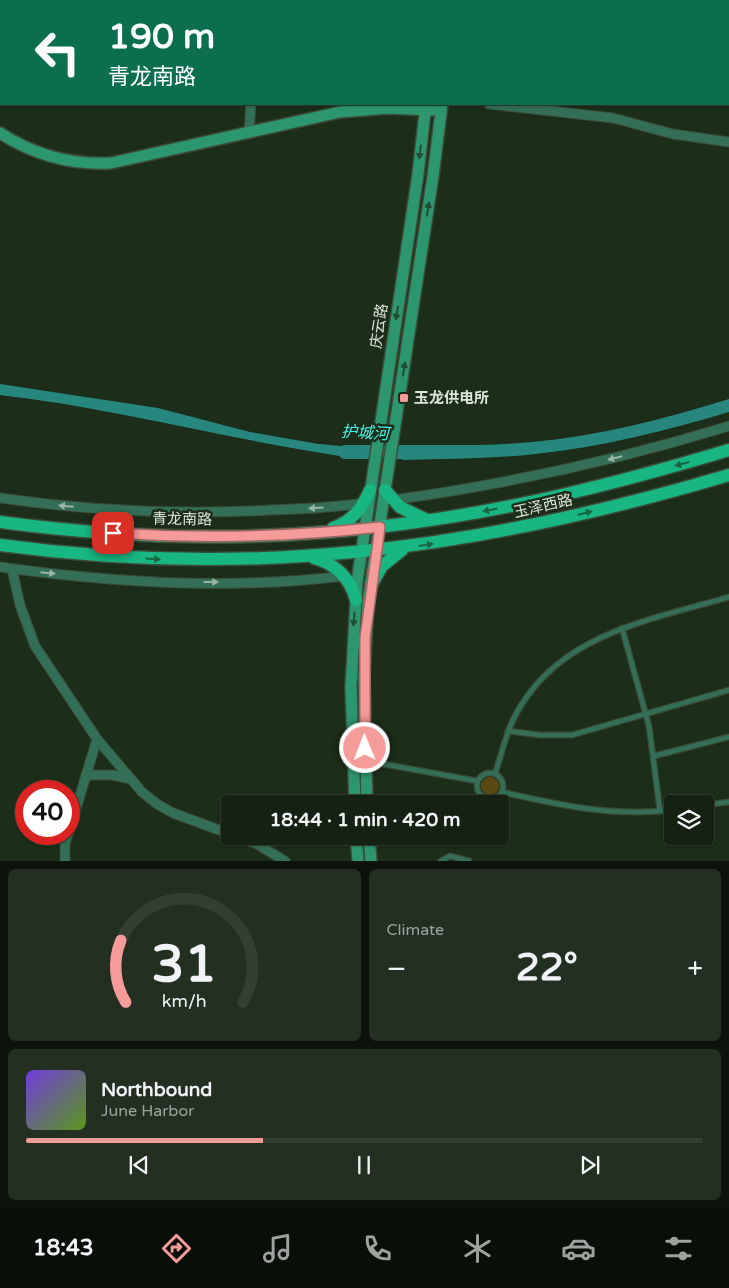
<!DOCTYPE html>
<meta charset="utf-8">
<style>
body{margin:0;font-family:"Varela Round","Noto Sans SC",sans-serif;background:#222f21;color:#f1f3f6;height:100vh;display:flex;flex-direction:column;font-size:19px;white-space:nowrap}
*{box-sizing:border-box;margin:0}
p{font-size:16px;color:#9da4a0}
.icon{flex:none;width:28px;height:28px;fill:none;stroke:currentColor;stroke-width:2;stroke-linecap:round;stroke-linejoin:round}
.map{position:relative;height:861px;overflow:hidden}
.panel{display:flex;flex-direction:column;gap:8px;padding:8px;background:#0c130a;flex:1}
.panel>*{flex:none}
.banner{position:absolute;left:0px;top:0px;width:730px;height:105px;box-shadow:0 1px 4px #0004,0 0 0 1px #343f33;background:#0b6e4f;color:#fff;overflow:hidden}
.fabs{position:absolute;left:664px;top:795px;display:grid;gap:10px}
.fabs a{display:grid;place-items:center;width:50px;height:50px;border-radius:5px;background:#152213;box-shadow:0 1px 4px #0004,0 0 0 1px #343f33;font-size:25px}
.speed{position:absolute;left:15px;top:780px;display:flex;gap:10px;font-size:25px;font-weight:700;text-align:center}
.speed>*{display:grid;place-content:center;width:65px;height:65px;border-radius:50%;background:#152213;box-shadow:0 1px 4px #0004,0 0 0 1px #343f33;line-height:1}
.speed .limit{border:8px solid #d22;background:#fff;color:#111}
.pin{position:absolute;display:grid;place-items:center;width:42px;height:42px;color:#fff;margin:-21px;border-radius:10px;box-shadow:0 2px 8px #0006}
.me{position:absolute;width:55px;margin:-28px;rotate:359deg;stroke-linejoin:round;filter:drop-shadow(0 0 4px #0008)}
.turn{display:flex;align-items:center;gap:18px;height:105px;padding:0 25px;font-size:22px}
.turn .icon{width:65px;height:65px;stroke-width:2.5}
.turn b{display:block;font-size:35px;line-height:42px}
.big{font-size:38px;font-weight:700;line-height:1.1}
.panel .tile{flex:1;display:flex;flex-direction:column;justify-content:center;gap:8px;min-width:0;padding:0 18px;border-radius:8px;background:#222f21}
.panel .dial{align-items:center;gap:0}
.dial svg{height:130px;overflow:visible;fill:none;stroke:#343f33;stroke-width:7;stroke-linecap:round;text-anchor:middle}
.dial text{fill:#f1f3f6;stroke:none}
.song{display:flex;align-items:center;gap:15px}
.cover{width:60px;height:60px;border-radius:8px;background:linear-gradient(135deg,hsl(260 70% 55%),hsl(90 70% 35%))}
.played{height:5px;border-radius:2px;background:linear-gradient(90deg,#f59b99 35%,#343f33 35%)}
.keys{display:flex;justify-content:space-around;direction:ltr}
.heat{display:flex;justify-content:space-between;align-items:center;font-size:28px;direction:ltr}
.panel .tiles{flex:1;display:grid;gap:8px;grid-template-columns:1fr 1fr}
.tile:last-child{grid-column:span 2}
.trip{position:absolute;left:221px;top:795px;width:288px;height:50px;border-radius:5px;background:#152213;box-shadow:0 1px 4px #0004,0 0 0 1px #343f33;font-weight:700;line-height:50px;text-align:center}
.menu{display:flex;height:80px;justify-content:space-around;align-items:center;background:#080e08;color:#9da4a0}
.menu .icon{width:35px;height:35px}
.menu .active{color:#f59b99}
.menu b{font-size:22px;color:#f1f3f6}
.map>svg:first-child{display:block}
</style>
<div class="map">
<svg width="729" height="861" viewBox="0 0 729 861">
<rect width="100%" height="100%" fill="#1c2d19"/>
<circle fill="#594911" cx="490" cy="786" r="9"/>
<g fill="#27867e">
<path d="M 0,384 L 158,408 L 250,432 L 319,444 L 363,448 L 362,459 C 240,443 122,409 0,395 Z"/>
<path d="M 729,399 L 729,412 C 666,431 601,447 535,454 C 491,459 447,459 402,460 L 402,445 C 446,445 489,446 532,442 C 599,436 665,419 729,399 Z"/>
</g>
<g fill="none" stroke-linecap="round" stroke-linejoin="round">
<polyline stroke="#27867e" stroke-width="14" points="345,452 421,452"/>
<defs>
<g id="lane">
<polyline points="30,1 30,0"/>
<polyline points="622,628 649,726 660,811"/>
<polyline points="508,731 540,735 572,735 729,690"/>
<polyline points="654,756 729,737"/>
<polyline points="367,761 477,781"/>
<circle cx="490" cy="786" r="13"/>
<path d="M 495,774 C 501,756 505,737 513,720 C 554,635 647,621 729,597"/>
<path d="M 502,792 C 559,805 613,817 672,810"/>
<polyline points="705,805 729,802"/>
<polyline points="441,861 450,856 469,861"/>
</g>
<g id="street">
<polyline points="279,1 279,0"/>
<polyline points="0,31 1,31"/>
<polyline points="489,104 613,118 673,134 729,142"/>
<polyline points="249,132 251,104"/>
<path d="M 0,498 C 90,511 179,515 269,510 C 301,509 333,508 364,503"/>
<path d="M 393,500 C 507,484 619,460 729,426"/>
<path d="M 0,567 C 113,583 231,590 344,576"/>
<polyline points="12,569 20,605 35,646 97,739 142,792 157,804 173,813 230,834"/>
<polyline points="86,775 112,775 131,779"/>
<polyline points="69,832 97,739"/>
<polyline points="235,836 257,844 285,861"/>
<polyline points="65,861 65,844 68,834"/>
</g>
<g id="secondary">
<polyline points="438,1 438,0"/>
<polyline points="453,1 453,0"/>
<path d="M 0,133 C 34,155 71,165 111,163 L 340,112 L 388,108 L 432,110"/>
<polyline points="355,804 351,687 357,582 418,174 426,104"/>
<polyline points="367,804 364,676 368,602 433,176 442,104"/>
<polyline points="356,836 358,861"/>
<polyline points="369,836 371,861"/>
</g>
<g id="primary">
<polyline points="385,490 400,507 427,520"/>
<path d="M 0,522 C 133,540 269,542 402,524 C 513,510 622,482 729,450"/>
<path d="M 333,528 C 353,521 362,508 370,490"/>
<path d="M 0,545 C 256,580 483,548 729,475"/>
<path d="M 314,558 C 336,564 350,578 356,600"/>
<polyline points="371,585 382,566 402,550"/>
</g>
</defs>
<use href="#lane" stroke="#3b4b38" stroke-width="7"/>
<use href="#street" stroke="#3b4b38" stroke-width="11"/>
<use href="#secondary" stroke="#3b4b38" stroke-width="14"/>
<use href="#primary" stroke="#3b4b38" stroke-width="15"/>
<use href="#lane" stroke="#336f56" stroke-width="4.5"/>
<use href="#street" stroke="#336f56" stroke-width="9"/>
<use href="#secondary" stroke="#2c976f" stroke-width="11"/>
<use href="#primary" stroke="#18b682" stroke-width="12"/>
</g>
<defs><path id="oneway-solid" d="M-6-.8H1V-3.2L6.5 0L1 3.2V.8H-6Z" transform="scale(1.25)"/></defs>
<g fill="#214d33">
<use href="#oneway-solid" transform="translate(420 152) rotate(97)"/>
<use href="#oneway-solid" transform="translate(428 209) rotate(-81)"/>
<use href="#oneway-solid" transform="translate(397 313) rotate(99)"/>
<use href="#oneway-solid" transform="translate(404 369) rotate(-81)"/>
<use href="#oneway-solid" transform="translate(354 619) rotate(94)"/>
</g>
<g fill="#98b6a5">
<use href="#oneway-solid" transform="translate(615 458) rotate(166)"/>
<use href="#oneway-solid" transform="translate(66 506) rotate(-175)"/>
<use href="#oneway-solid" transform="translate(316 508) rotate(177)"/>
<use href="#oneway-solid" transform="translate(48 573) rotate(6)"/>
<use href="#oneway-solid" transform="translate(211 582)"/>
</g>
<g fill="#1a6443">
<use href="#oneway-solid" transform="translate(682 464) rotate(165)"/>
<use href="#oneway-solid" transform="translate(490 510) rotate(169)"/>
<use href="#oneway-solid" transform="translate(585 513) rotate(-14)"/>
<use href="#oneway-solid" transform="translate(426 545) rotate(-8)"/>
<use href="#oneway-solid" transform="translate(153 559) rotate(3)"/>
</g>
<g fill="none" stroke-linecap="round" stroke-linejoin="round">
<defs>
<path id="route" d="M 113,533 C 202,539 291,537 380,527 L 365,638 L 365,748"/>
</defs>
<use href="#route" stroke="#9f6563" stroke-width="12"/>
<use href="#route" stroke="#f59b99" stroke-width="9"/>
</g>
<rect fill="#f59b99" stroke="#1c2d19" stroke-width="2" x="399" y="393" width="10" height="10" rx="2.5"/>
<g text-anchor="middle" dominant-baseline="central" stroke-width="5" stroke-linejoin="round" paint-order="stroke">
<g font-size="15" fill="#dbe6d9" stroke="#1c2d19">
<text transform="translate(379 326) rotate(-81)">庆云路</text>
<text transform="translate(543 506) rotate(-13)">玉泽西路</text>
<text transform="translate(182 519) rotate(1)">青龙南路</text>
</g>
<g font-size="15" font-weight="bold" fill="#dbe6d9" stroke="#1c2d19" text-anchor="start">
<text x="414" y="398">玉龙供电所</text>
</g>
<g font-size="16" font-style="italic" fill="#48f5e8" stroke="#1c2d19">
<text transform="translate(365 433) rotate(3)">护城河</text>
</g>
</g>
</svg>
<div class="fabs">
<a><svg class="icon" aria-label="layers" viewBox="0 0 24 24"><path d="M12 4l9 5-9 5-9-5zM3 14l9 5 9-5"/></svg></a>
</div>
<div class="speed"><div class="limit">40</div></div>
<div class="pin" style="left:113px;top:533px;background:#d93025"><svg class="icon" aria-label="arrive" viewBox="0 0 24 24"><path d="M6 21V4h12l-3 4 3 4H6"/></svg></div>
<svg class="me" style="left:365px;top:748px" viewBox="-20 -20 40 40"><circle r="17" fill="#f59b99" stroke="#fff" stroke-width="3"/><path d="M0-11L8 9 0 5-8 9z" fill="#fff"/></svg>
<div class="trip">18:44 · 1 min · 420 m</div>
<div class="banner">
<div class="turn"><svg class="icon" aria-label="left" viewBox="0 0 24 24"><path d="M17 20v-9H6M10 6l-5 5 5 5"/></svg><div><b>190 m</b>青龙南路</div></div>
</div>
</div>
<section class="panel">
<div class="tiles">
<div class="tile dial"><svg viewBox="0 0 100 80">
<path d="M14 69A42 42 0 1 1 86 69"/>
<path d="M14 69A42 42 0 0 1 11 31" stroke="#f59b99"/>
<text x="50" y="56" font-size="32" font-weight="700">31</text>
<text x="50" y="72" font-size="11">km/h</text>
</svg></div>
<div class="tile"><p>Climate</p>
<div class="heat"><a>−</a><b class="big">22°</b><a>+</a></div>
</div>
<div class="tile">
<div class="song"><i class="cover"></i><div><b>Northbound</b><p>June Harbor</p></div></div>
<div class="played"></div>
<div class="keys"><svg class="icon" aria-label="previous" viewBox="0 0 24 24"><path d="M18 5L8 12l10 7zM5 5v14"/></svg><svg class="icon" aria-label="pause" viewBox="0 0 24 24"><path d="M8 5v14M16 5v14"/></svg><svg class="icon" aria-label="next" viewBox="0 0 24 24"><path d="M6 5l10 7-10 7zM19 5v14"/></svg></div>
</div>
</div>
</section>
<nav class="menu">
<b>18:43</b>
<svg class="icon active" aria-label="directions" viewBox="0 0 24 24"><path d="M12 3l9 9-9 9-9-9zM9 14v-3h6M13 9l2 2-2 2"/></svg>
<svg class="icon" aria-label="music" viewBox="0 0 24 24"><path d="M9 18V5l10-2v13"/><circle cx="6" cy="18" r="3"/><circle cx="16" cy="16" r="3"/></svg>
<svg class="icon" aria-label="phone" viewBox="0 0 24 24"><path d="M5 4h4l2 5-3 2q2 4 5 5l2-3 5 2v4C11 20 4 13 5 4z"/></svg>
<svg class="icon" aria-label="climate" viewBox="0 0 24 24"><path d="M12 3v18M4 7l16 10M4 17L20 7"/></svg>
<svg class="icon" aria-label="car" viewBox="0 0 24 24"><path d="M5 17H2v-5l4-1 3-4h7l3 4 3 1v5h-3M9 17h6M6 11h13"/><circle cx="7" cy="17" r="2"/><circle cx="17" cy="17" r="2"/></svg>
<svg class="icon" aria-label="filters" viewBox="0 0 24 24"><path d="M4 7h16M4 17h16"/><circle cx="9" cy="7" r="2"/><circle cx="15" cy="17" r="2"/></svg>
</nav>
